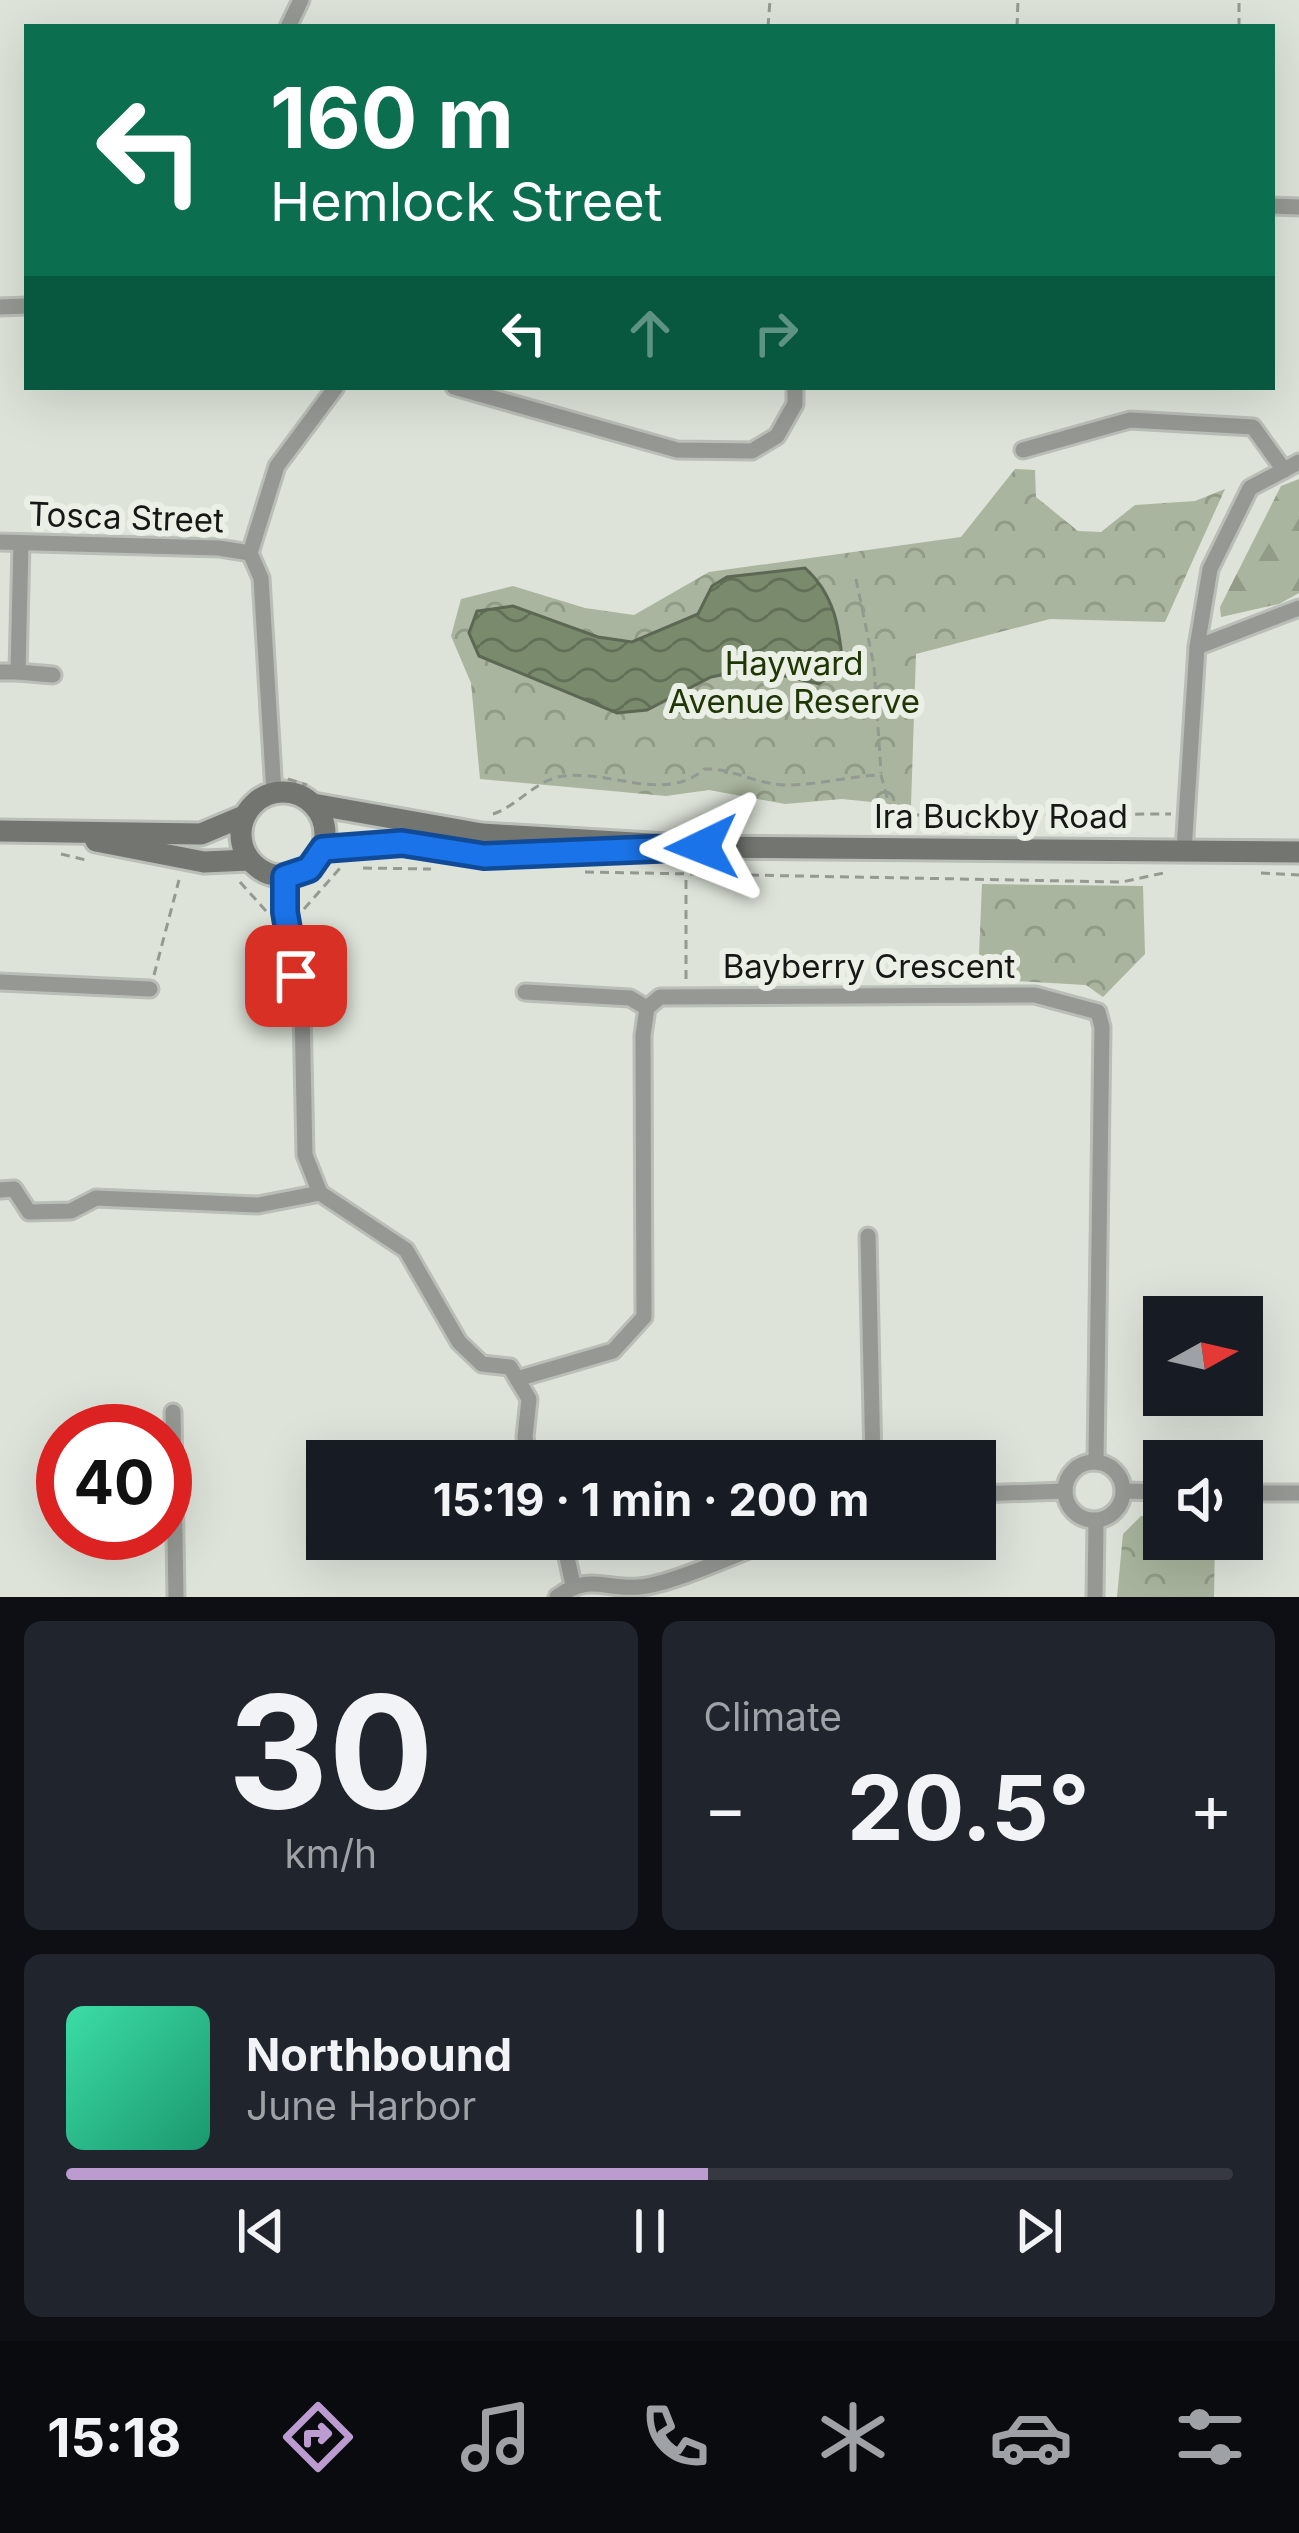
<!DOCTYPE html>
<meta charset="utf-8">
<style>
body{margin:0;font-family:Inter,sans-serif;background:#20242c;color:#f1f3f6;height:100vh;display:flex;flex-direction:column;font-size:45px;white-space:nowrap}
*{box-sizing:border-box;margin:0}
p{font-size:39px;color:#9ea1a6}
.icon{flex:none;width:66px;height:66px;fill:none;stroke:currentColor;stroke-width:2;stroke-linecap:round;stroke-linejoin:round}
.map{position:relative;height:1597px;overflow:hidden}
.details{display:flex;flex-direction:column;gap:24px;padding:24px;background:#0d0f14;flex:1}
.details>*{flex:none}
.guide{position:absolute;left:24px;top:24px;width:1251px;height:366px;border-radius:0px;box-shadow:0 12px 48px #0002;background:#0b6e4f;color:#fff;overflow:hidden}
.needle{width:78px;rotate:82deg}
.buttons{position:absolute;left:1143px;top:1296px;display:grid;gap:24px}
.buttons a{display:grid;place-items:center;width:120px;height:120px;border-radius:0px;background:#171b24;box-shadow:0 12px 48px #0002;font-size:60px}
.speed{position:absolute;left:36px;top:1404px;display:flex;gap:24px;font-size:60px;font-weight:700;text-align:center}
.speed>*{display:grid;place-content:center;width:156px;height:156px;border-radius:50%;background:#171b24;box-shadow:0 12px 48px #0002;line-height:1}
.speed .limit{border:18px solid #d22;background:#fff;color:#111}
.pin{position:absolute;display:grid;place-items:center;width:102px;height:102px;color:#fff;margin:-51px;border-radius:24px;box-shadow:0 6px 18px #0006}
.me{position:absolute;width:132px;margin:-66px;rotate:268deg;stroke-linejoin:round;filter:drop-shadow(0 0 9px #0008)}
.turn{display:flex;align-items:center;gap:42px;height:252px;padding:0 48px;font-size:54px}
.turn .icon{width:156px;height:156px;stroke-width:2.5}
.turn b{display:block;font-size:84px;line-height:102px}
.lanes{display:flex;align-items:center;height:114px;padding:0 48px;background:#0003;justify-content:center;gap:60px;direction:ltr}
.lanes .off{opacity:.35}
.big{font-size:90px;font-weight:700;line-height:1.1}
.details .card{flex:1;display:flex;flex-direction:column;justify-content:center;gap:18px;min-width:0;padding:0 42px;border-radius:18px;background:#20242c}
.details .dial{align-items:center;gap:0}
.dial b{font-size:156px;line-height:1}
.song{display:flex;align-items:center;gap:36px}
.cover{width:144px;height:144px;border-radius:18px;background:linear-gradient(135deg,hsl(160 70% 55%),hsl(160 70% 35%))}
.played{height:12px;border-radius:6px;background:linear-gradient(90deg,#bb9bd0 55%,#363941 55%)}
.keys{display:flex;justify-content:space-around;direction:ltr}
.heat{display:flex;justify-content:space-between;align-items:center;font-size:66px;direction:ltr}
.details .tiles{flex:1;display:grid;gap:24px;grid-template-columns:1fr 1fr}
.card:last-child{grid-column:span 2}
.trip{position:absolute;left:306px;top:1440px;width:690px;height:120px;border-radius:0px;background:#171b24;box-shadow:0 12px 48px #0002;font-weight:700;line-height:120px;text-align:center}
.dock{display:flex;height:192px;justify-content:space-around;align-items:center;background:#090b0e;color:#9ea1a6}
.dock .icon{width:84px;height:84px}
.dock .selected{color:#bb9bd0}
.dock b{font-size:54px;color:#f1f3f6}
.map>svg:first-child{display:block}
</style>
<div class="map">
<svg width="1299" height="1597" viewBox="0 0 1299 1597">
<defs>
<pattern id="forest-firs" width="22" height="20" patternUnits="userSpaceOnUse" patternTransform="scale(3)"><rect width="22" height="20" fill="#a9b59e"/><path d="M5 1l3.5 6h-7zM16 11l3.5 6h-7z" fill="#919b87"/></pattern>
<pattern id="park-crowns" width="20" height="18" patternUnits="userSpaceOnUse" patternTransform="scale(3)"><rect width="20" height="18" fill="#a9b59e"/><path d="M2 6a3 3 0 1 1 6 0M12 15a3 3 0 1 1 6 0" fill="none" stroke="#919b87"/></pattern>
<pattern id="water-waves" width="16" height="10" patternUnits="userSpaceOnUse" patternTransform="scale(3)"><rect width="16" height="10" fill="#7a8a6d"/><path d="M0 5q4-4 8 0t8 0" fill="none" stroke="#637058"/></pattern>
</defs>
<rect width="100%" height="100%" fill="#dde3d9"/>
<polygon fill="url(#forest-firs)" points="1299,479 1299,593 1279,604 1221,617 1220,607 1281,486"/>
<g fill="url(#park-crowns)">
<polygon points="1015,469 1035,470 1036,497 1078,531 1101,532 1135,505 1195,501 1225,489 1165,622 1050,619 916,654 911,806 842,799 785,804 709,790 666,796 480,779 471,683 451,636 461,599 513,586 585,608 634,615 709,572 961,537"/>
<polygon points="982,884 1143,886 1145,954 1103,997 1086,985 978,979"/>
<polygon points="1141,1516 1164,1516 1164,1539 1215,1539 1214,1597 1117,1597 1123,1534"/>
</g>
<path fill="url(#water-waves)" stroke="#5c6853" stroke-width="3" d="M 805,568 C 835,595 839,627 843,666 L 819,684 L 753,669 L 711,677 L 647,710 L 617,713 L 479,656 L 469,633 L 477,611 L 513,606 L 598,637 L 632,642 L 698,614 L 712,586 L 727,577 Z"/>
<g fill="none" stroke-linecap="round" stroke-linejoin="round">
<defs>
<g id="street">
<polyline points="288,27 301,0"/>
<polyline points="1272,206 1299,207"/>
<polyline points="0,307 27,306"/>
<polyline points="454,387 677,450 752,451 777,436 795,404 795,387"/>
<polyline points="1023,450 1130,420 1253,427 1284,470"/>
<polyline points="0,542 219,548 250,553"/>
<polyline points="21,543 18,672 53,675"/>
<polyline points="1197,647 1299,608"/>
<polyline points="0,672 18,672"/>
<polyline points="274,793 261,578 250,553 277,466 336,387"/>
<polyline points="1184,851 1197,647 1210,569 1250,488 1299,462"/>
<polyline points="285,877 285,912 302,1009 305,1155 320,1193 406,1250 459,1342 482,1364 510,1367 529,1399 525,1437 529,1461"/>
<polyline points="0,982 150,989"/>
<polyline points="525,992 630,998 647,1008"/>
<polyline points="0,1190 14,1189 29,1212 71,1211 96,1198 258,1205 320,1193"/>
<polyline points="868,1236 873,1461"/>
<polyline points="517,1379 613,1351 644,1317 643,1035 647,1008 660,997 1035,995 1098,1012 1102,1027 1096,1462"/>
<polyline points="173,1412 176,1597"/>
<circle cx="1094" cy="1491" r="29"/>
<polyline points="1124,1491 1164,1492"/>
<polyline points="1242,1493 1299,1493"/>
<polyline points="975,1494 1065,1491"/>
<polyline points="563,1539 573,1585"/>
<path d="M 557,1597 C 591,1573 603,1590 639,1587 C 671,1585 743,1551 777,1539"/>
<polyline points="1095,1597 1096,1521"/>
</g>
<g id="secondary">
<circle cx="283" cy="834" r="42"/>
<polyline points="313,804 482,834 702,847 1299,852"/>
<polyline points="0,831 201,834 244,816"/>
<polyline points="96,841 204,862 249,860"/>
<polyline points="324,849 402,843 484,856 582,852"/>
</g>
</defs>
<use href="#street" stroke="#b9beb6" stroke-width="21"/>
<use href="#secondary" stroke="#b9beb6" stroke-width="27"/>
<g stroke="#949991" stroke-width="3" stroke-dasharray="9 6" stroke-linecap="butt">
<polyline points="768,27 770,0"/>
<polyline points="1017,27 1018,0"/>
<polyline points="1239,27 1239,0"/>
<polyline points="856,579 874,666 881,773"/>
<polyline points="288,779 307,785"/>
<path d="M 493,814 C 517,806 533,783 558,777 C 605,767 665,805 704,769 C 733,768 757,785 787,785 C 818,785 849,776 881,775 L 892,815 L 1171,814"/>
<polyline points="61,854 86,860"/>
<polyline points="363,868 431,869"/>
<polyline points="585,872 1122,882 1168,872"/>
<polyline points="1261,873 1299,875"/>
<polyline points="240,882 266,911"/>
<polyline points="304,909 341,867"/>
<polyline points="154,975 179,880"/>
<polyline points="686,979 686,874"/>
</g>
<use href="#street" stroke="#969894" stroke-width="15"/>
<use href="#secondary" stroke="#737670" stroke-width="21"/>
</g>
<g fill="none" stroke-linecap="round" stroke-linejoin="round">
<defs>
<polyline id="route" points="296,976 285,912 285,877 309,869 323,849 402,843 484,856 702,847"/>
</defs>
<use href="#route" stroke="#114b97" stroke-width="30"/>
<use href="#route" stroke="#1a73e8" stroke-width="21"/>
</g>
<g text-anchor="middle" dominant-baseline="central" stroke-width="12" stroke-linejoin="round" paint-order="stroke">
<g font-size="33" fill="#161815" stroke="#eaf0e6">
<text transform="translate(126 517) rotate(2)">Tosca Street</text>
<text x="1001" y="816">Ira Buckby Road</text>
<text x="869" y="966">Bayberry Crescent</text>
</g>
<g font-size="33" fill="#213605" stroke="#eaf0e6">
<text x="794" y="663">Hayward<tspan x="794" dy="38">Avenue Reserve</tspan></text>
</g>
</g>
</svg>
<div class="buttons">
<a><svg class="needle" viewBox="-14 -14 28 28"><path d="M0-13l5 13h-10z" fill="#e53935"/><path d="M0 13l5-13h-10z" fill="#9ea1a6"/></svg></a>
<a><svg class="icon" aria-label="sound" viewBox="0 0 24 24"><path d="M4 9h4l5-4v14l-5-4H4zM17 9q2 3 0 6"/></svg></a>
</div>
<div class="speed"><div class="limit">40</div></div>
<div class="pin" style="left:296px;top:976px;background:#d93025"><svg class="icon" aria-label="arrive" viewBox="0 0 24 24"><path d="M6 21V4h12l-3 4 3 4H6"/></svg></div>
<svg class="me" style="left:702px;top:847px" viewBox="-20 -20 40 40"><path d="M0-17L14 15 0 8-14 15z" fill="#1a73e8" stroke="#fff" stroke-width="4"/></svg>
<div class="trip">15:19 · 1 min · 200 m</div>
<div class="guide">
<div class="turn"><svg class="icon" aria-label="left" viewBox="0 0 24 24"><path d="M17 20v-9H6M10 6l-5 5 5 5"/></svg><div><b>160 m</b>Hemlock Street</div></div>
<div class="lanes"><svg class="icon" aria-label="left" viewBox="0 0 24 24"><path d="M17 20v-9H6M10 6l-5 5 5 5"/></svg><svg class="icon off" aria-label="ahead" viewBox="0 0 24 24"><path d="M12 20V5M6 11l6-6 6 6"/></svg><svg class="icon off" aria-label="right" viewBox="0 0 24 24"><path d="M7 20v-9h11M14 6l5 5-5 5"/></svg></div>
</div>
</div>
<section class="details">
<div class="tiles">
<div class="card dial"><b>30</b><p>km/h</p></div>
<div class="card"><p>Climate</p>
<div class="heat"><a>−</a><b class="big">20.5°</b><a>+</a></div>
</div>
<div class="card">
<div class="song"><i class="cover"></i><div><b>Northbound</b><p>June Harbor</p></div></div>
<div class="played"></div>
<div class="keys"><svg class="icon" aria-label="previous" viewBox="0 0 24 24"><path d="M18 5L8 12l10 7zM5 5v14"/></svg><svg class="icon" aria-label="pause" viewBox="0 0 24 24"><path d="M8 5v14M16 5v14"/></svg><svg class="icon" aria-label="next" viewBox="0 0 24 24"><path d="M6 5l10 7-10 7zM19 5v14"/></svg></div>
</div>
</div>
</section>
<nav class="dock">
<b>15:18</b>
<svg class="icon selected" aria-label="directions" viewBox="0 0 24 24"><path d="M12 3l9 9-9 9-9-9zM9 14v-3h6M13 9l2 2-2 2"/></svg>
<svg class="icon" aria-label="music" viewBox="0 0 24 24"><path d="M9 18V5l10-2v13"/><circle cx="6" cy="18" r="3"/><circle cx="16" cy="16" r="3"/></svg>
<svg class="icon" aria-label="phone" viewBox="0 0 24 24"><path d="M5 4h4l2 5-3 2q2 4 5 5l2-3 5 2v4C11 20 4 13 5 4z"/></svg>
<svg class="icon" aria-label="climate" viewBox="0 0 24 24"><path d="M12 3v18M4 7l16 10M4 17L20 7"/></svg>
<svg class="icon" aria-label="car" viewBox="0 0 24 24"><path d="M5 17H2v-5l4-1 3-4h7l3 4 3 1v5h-3M9 17h6M6 11h13"/><circle cx="7" cy="17" r="2"/><circle cx="17" cy="17" r="2"/></svg>
<svg class="icon" aria-label="filters" viewBox="0 0 24 24"><path d="M4 7h16M4 17h16"/><circle cx="9" cy="7" r="2"/><circle cx="15" cy="17" r="2"/></svg>
</nav>
